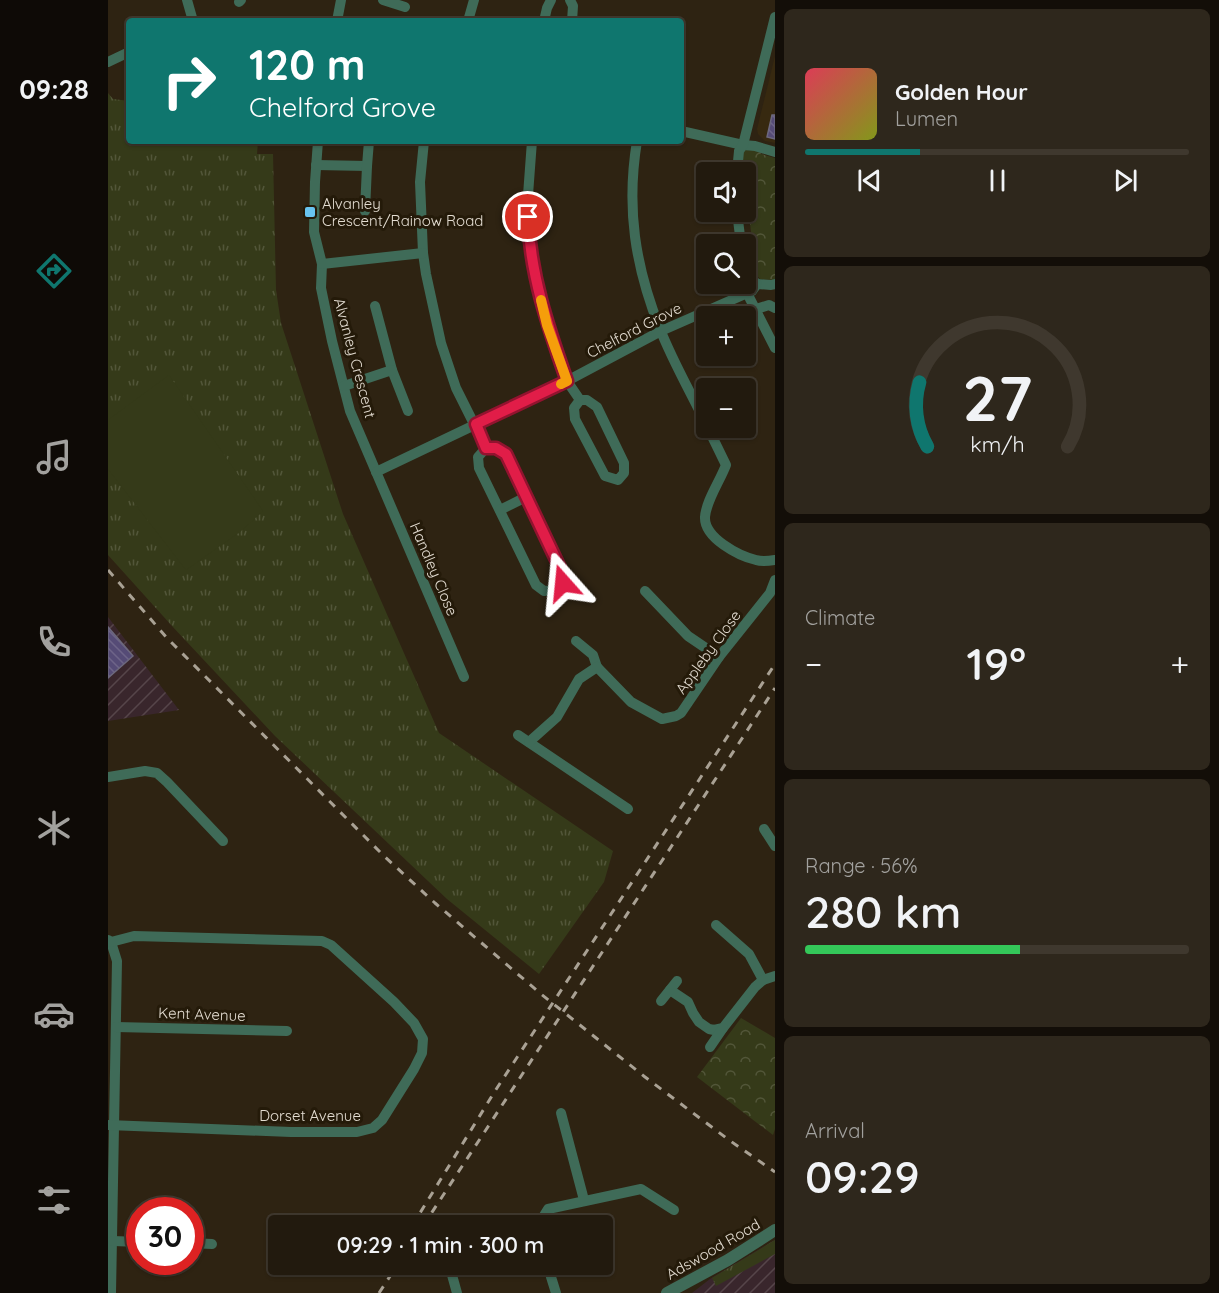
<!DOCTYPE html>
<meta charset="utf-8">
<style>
body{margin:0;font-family:Quicksand,sans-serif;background:#2e271c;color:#f1f3f6;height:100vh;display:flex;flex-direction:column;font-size:22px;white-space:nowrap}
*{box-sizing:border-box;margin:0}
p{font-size:20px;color:#a2a19e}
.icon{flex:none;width:33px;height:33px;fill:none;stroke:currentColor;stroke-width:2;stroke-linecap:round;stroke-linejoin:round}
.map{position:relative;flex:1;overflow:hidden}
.panel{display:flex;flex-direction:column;gap:9px;padding:9px;background:#130e08;width:444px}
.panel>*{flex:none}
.hud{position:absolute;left:18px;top:18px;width:558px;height:126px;border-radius:6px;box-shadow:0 2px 4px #0004,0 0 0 2px #3f382e;background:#0f766e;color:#fff;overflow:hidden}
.buttons{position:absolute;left:588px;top:162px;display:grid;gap:12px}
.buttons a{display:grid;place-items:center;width:60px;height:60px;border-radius:6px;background:#221a0e;box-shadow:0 2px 4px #0004,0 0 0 2px #3f382e;font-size:30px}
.speed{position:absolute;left:18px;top:1197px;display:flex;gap:12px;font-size:30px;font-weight:700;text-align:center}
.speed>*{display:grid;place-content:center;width:78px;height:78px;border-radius:50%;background:#221a0e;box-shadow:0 2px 4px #0004,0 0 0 2px #3f382e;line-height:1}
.speed .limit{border:9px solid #d22;background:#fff;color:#111}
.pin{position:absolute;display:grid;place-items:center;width:51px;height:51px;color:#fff;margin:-26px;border:3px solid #fff;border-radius:50%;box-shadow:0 2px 6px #0007}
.me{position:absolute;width:66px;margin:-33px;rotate:342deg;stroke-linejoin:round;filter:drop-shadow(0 0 4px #0008)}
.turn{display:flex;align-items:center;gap:21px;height:126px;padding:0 24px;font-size:27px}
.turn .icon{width:78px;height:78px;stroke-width:2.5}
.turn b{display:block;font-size:42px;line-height:51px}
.big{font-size:45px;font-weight:600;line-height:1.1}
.panel .card{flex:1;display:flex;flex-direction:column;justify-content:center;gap:9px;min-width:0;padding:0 21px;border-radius:9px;background:#2e271c}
.panel .dial{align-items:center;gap:0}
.dial svg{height:156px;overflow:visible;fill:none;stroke:#3f382e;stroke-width:7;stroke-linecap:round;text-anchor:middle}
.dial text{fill:#f1f3f6;stroke:none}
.song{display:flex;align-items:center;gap:18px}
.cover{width:72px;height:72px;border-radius:9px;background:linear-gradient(135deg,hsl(350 70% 55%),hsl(70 70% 35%))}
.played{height:6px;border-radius:3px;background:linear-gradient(90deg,#0f766e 30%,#3f382e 30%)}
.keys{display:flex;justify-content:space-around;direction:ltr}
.heat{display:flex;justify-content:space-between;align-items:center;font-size:33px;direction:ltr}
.charge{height:9px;border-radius:4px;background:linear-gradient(90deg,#34c759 56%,#3f382e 0)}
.trip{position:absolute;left:160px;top:1215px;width:345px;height:60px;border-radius:6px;background:#221a0e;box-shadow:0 2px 4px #0004,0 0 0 2px #3f382e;font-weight:600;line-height:60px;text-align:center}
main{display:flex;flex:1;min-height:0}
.tabs{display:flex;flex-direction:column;width:108px;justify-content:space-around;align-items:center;background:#0e0a06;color:#a2a19e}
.tabs .icon{width:42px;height:42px}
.tabs .current{color:#0f766e}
.tabs b{font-size:27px;color:#f1f3f6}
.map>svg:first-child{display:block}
</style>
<main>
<nav class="tabs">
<b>09:28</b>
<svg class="icon current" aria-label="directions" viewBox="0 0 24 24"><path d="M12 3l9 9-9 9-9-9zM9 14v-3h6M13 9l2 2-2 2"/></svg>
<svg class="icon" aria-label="music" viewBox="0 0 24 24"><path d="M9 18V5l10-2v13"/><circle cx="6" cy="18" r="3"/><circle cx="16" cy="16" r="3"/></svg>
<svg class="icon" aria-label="phone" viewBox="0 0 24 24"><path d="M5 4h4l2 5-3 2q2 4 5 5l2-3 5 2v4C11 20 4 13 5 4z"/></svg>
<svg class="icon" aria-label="climate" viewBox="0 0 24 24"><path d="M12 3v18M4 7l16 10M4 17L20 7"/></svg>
<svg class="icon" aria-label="car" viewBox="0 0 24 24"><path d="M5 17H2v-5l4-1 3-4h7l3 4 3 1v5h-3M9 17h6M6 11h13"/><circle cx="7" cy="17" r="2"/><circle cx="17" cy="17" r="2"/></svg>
<svg class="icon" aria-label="filters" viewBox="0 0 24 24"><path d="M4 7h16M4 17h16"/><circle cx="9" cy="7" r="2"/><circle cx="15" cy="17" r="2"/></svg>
</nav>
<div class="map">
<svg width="667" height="1293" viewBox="0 0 667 1293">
<defs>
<pattern id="industrial-furrows" width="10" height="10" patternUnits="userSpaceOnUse" patternTransform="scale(1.5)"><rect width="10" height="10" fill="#39262c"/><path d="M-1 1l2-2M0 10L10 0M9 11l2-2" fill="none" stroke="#56454a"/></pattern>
<pattern id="grass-tufts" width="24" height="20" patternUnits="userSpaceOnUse" patternTransform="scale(1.5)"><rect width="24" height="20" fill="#353a19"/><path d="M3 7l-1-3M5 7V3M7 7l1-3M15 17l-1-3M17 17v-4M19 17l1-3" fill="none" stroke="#525639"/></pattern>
<pattern id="forest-crowns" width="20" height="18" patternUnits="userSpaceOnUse" patternTransform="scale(1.5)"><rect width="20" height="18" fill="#353a19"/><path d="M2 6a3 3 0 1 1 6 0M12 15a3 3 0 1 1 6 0" fill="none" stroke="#525639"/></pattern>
<pattern id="building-back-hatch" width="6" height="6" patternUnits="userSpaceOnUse" patternTransform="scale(1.5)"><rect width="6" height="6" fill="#554b76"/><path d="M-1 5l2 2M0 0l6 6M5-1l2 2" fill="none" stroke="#6d6488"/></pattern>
</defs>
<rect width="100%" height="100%" fill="#2e2312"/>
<polygon fill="#372910" points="667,56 667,143 657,141 650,134 649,129"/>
<g fill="url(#industrial-furrows)">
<polygon points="0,617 71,710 0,721"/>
<polygon points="667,1240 667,1293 584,1293 602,1279"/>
</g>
<g fill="url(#grass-tufts)">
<polygon points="0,93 5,99 21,101 21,141 150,141 149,154 165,154 168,290 173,323 235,514 331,733 505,851 496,882 431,974 339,899 167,736 64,626 0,555"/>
<polygon points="667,1240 667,1254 608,1286 604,1278"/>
</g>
<g fill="url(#forest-crowns)">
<polygon points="637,150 652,151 653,154 667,158 667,279 665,280 652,279 645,271 637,241 644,240 639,198 638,198 638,172 633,172 634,153"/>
<polygon points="633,1018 667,1038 667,1129 665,1135 589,1077"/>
</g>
<polygon fill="#353a19" points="61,375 155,511 132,532 78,570 0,469 0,420"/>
<g fill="url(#building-back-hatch)" stroke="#6c687d" stroke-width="1.5">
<polygon points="664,115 667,115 667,139 659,137"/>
<polygon points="0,627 25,656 0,678"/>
</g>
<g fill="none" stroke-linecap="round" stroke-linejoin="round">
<g stroke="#3f6b58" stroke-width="10">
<polyline points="79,0 85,21"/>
<polyline points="275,0 297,7"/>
<polyline points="462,0 465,6 464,21"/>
<polyline points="131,2 133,0"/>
<polyline points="229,21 233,0"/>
<polyline points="360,21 366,0"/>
<polyline points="436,21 439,8 443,0"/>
<polyline points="0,62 21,52"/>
<polyline points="573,131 635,145 647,146 667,152"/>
<polyline points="210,141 207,182 206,232 214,264 213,288 224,341 242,411 356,677"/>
<polyline points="316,141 312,182 315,253 318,274 333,343 348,388 378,448"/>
<polyline points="424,141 420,195 421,240 428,282 439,325 459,381 472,400 479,400 489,407 516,463 516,473 510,480 497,476 467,419 466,408 472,400"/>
<path d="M 529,141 C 518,208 527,266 552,329 C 565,362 583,393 598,424"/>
<polyline points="208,165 259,166"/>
<polyline points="629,172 631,151 635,145 667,17"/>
<polyline points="257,211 259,166 261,141"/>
<polyline points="629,212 633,244"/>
<polyline points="638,262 643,278 649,284"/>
<polyline points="214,264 315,253"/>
<polyline points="649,284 663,285 667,284"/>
<polyline points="639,293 667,348"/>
<polyline points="267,306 284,370 300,411"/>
<polyline points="648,309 661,305 667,308"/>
<polyline points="236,386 284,370"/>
<path d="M 600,428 L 618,465 C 612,481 598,501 597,517 C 596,538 631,556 648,560 C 654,562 661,561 667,560"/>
<polygon points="378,448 388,448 398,454 453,570 455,583 450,590 436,591 428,585 371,468 370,457"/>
<polyline points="268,472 459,381 553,331 644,291 649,284"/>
<polyline points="392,510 418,497"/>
<polyline points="537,591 580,636 611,657"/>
<polyline points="468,641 485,655 489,667"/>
<polyline points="410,735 520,809"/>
<polyline points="421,742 449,717 471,679 489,667 523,702 554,719 568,716 573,713 611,657 662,593 667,580"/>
<polyline points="0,777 37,771 49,773 59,782 115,841"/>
<polyline points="656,829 667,846"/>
<polyline points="608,925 641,954 655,980"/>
<polyline points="0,940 3,942 9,961 3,1293"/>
<polyline points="562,990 580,1002 585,1013 591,1022 601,1029 606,1030 615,1028 647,987 655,980 667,976"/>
<polyline points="553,1001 569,981"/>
<polyline points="8,1027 179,1031"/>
<polyline points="602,1047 615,1028"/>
<polyline points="453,1113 476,1200"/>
<polyline points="0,1125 183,1132 249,1132 265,1128 274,1120 306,1069 314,1053 315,1039 306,1023 286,1002 223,945 214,941 26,936 3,942"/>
<polyline points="432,1226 432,1222 440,1209 533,1189 566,1210"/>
<polyline points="5,1241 32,1242"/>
<polyline points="82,1243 104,1244"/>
<polyline points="439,1264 448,1293"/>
<polyline points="344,1275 349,1293"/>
</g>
<polyline stroke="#3f6b58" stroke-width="12" points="559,1293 620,1260 667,1230"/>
<g stroke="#a9a194" stroke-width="3" stroke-dasharray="8 8" stroke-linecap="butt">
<polyline points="0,570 59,638 276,856 327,903 433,994 537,1077 621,1140 667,1172"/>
<polyline points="304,1226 387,1091 667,664"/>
<polyline points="315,1226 667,688"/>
<polyline points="271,1293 290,1264"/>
</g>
</g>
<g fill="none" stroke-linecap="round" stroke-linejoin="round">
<defs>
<path id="route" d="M 420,217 C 422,274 440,327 459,381 L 368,424 L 378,448 L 388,448 L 398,454 L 453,570 L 455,583"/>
</defs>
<use href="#route" stroke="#92132f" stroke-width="15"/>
<use href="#route" stroke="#e11d48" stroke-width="10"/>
<polyline stroke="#f59e0b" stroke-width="10" points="433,300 439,325 459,381 453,384"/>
</g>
<rect fill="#68c4f0" stroke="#241a09" stroke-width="2" x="196" y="206" width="12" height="12" rx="3"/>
<g text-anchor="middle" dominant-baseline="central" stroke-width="6" stroke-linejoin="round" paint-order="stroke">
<g font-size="15" fill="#e3dcd1" stroke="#241a09" text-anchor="start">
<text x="214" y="203">Alvanley<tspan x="214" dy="17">Crescent/Rainow Road</tspan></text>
</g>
<g font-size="15" fill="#e3dcd1" stroke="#241a09">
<text transform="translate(526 330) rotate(-27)">Chelford Grove</text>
<text transform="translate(247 358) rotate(75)">Alvanley Crescent</text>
<text transform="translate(326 569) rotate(67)">Handley Close</text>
<text transform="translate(600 652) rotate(-54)">Appleby Close</text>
<text transform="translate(94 1014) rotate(2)">Kent Avenue</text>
<text x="202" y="1115">Dorset Avenue</text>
<text transform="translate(605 1249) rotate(-30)">Adswood Road</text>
</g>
</g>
</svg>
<div class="buttons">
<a><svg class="icon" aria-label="sound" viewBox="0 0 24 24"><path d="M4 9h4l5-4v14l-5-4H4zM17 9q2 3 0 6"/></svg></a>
<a><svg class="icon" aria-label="search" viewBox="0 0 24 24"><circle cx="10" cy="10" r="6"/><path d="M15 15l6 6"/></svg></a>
<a>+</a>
<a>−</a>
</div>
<div class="speed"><div class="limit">30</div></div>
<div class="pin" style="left:420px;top:217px;background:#d93025"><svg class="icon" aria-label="arrive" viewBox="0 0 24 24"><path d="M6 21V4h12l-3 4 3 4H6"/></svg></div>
<svg class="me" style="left:455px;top:583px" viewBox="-20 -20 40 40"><path d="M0-17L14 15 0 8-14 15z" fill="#e11d48" stroke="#fff" stroke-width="4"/></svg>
<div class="trip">09:29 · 1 min · 300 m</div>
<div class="hud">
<div class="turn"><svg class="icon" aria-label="right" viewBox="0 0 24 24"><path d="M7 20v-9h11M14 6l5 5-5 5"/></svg><div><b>120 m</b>Chelford Grove</div></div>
</div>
</div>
<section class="panel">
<div class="card">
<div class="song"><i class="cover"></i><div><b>Golden Hour</b><p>Lumen</p></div></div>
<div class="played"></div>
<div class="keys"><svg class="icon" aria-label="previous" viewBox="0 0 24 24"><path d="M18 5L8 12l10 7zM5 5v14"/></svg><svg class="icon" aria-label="pause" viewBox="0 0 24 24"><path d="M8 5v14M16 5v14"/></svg><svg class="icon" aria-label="next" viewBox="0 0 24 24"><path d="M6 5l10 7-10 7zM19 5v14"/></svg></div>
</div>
<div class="card dial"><svg viewBox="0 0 100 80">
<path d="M14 69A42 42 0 1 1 86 69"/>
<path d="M14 69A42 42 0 0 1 10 36" stroke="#0f766e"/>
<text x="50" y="56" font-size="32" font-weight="700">27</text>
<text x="50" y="72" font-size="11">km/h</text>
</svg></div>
<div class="card"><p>Climate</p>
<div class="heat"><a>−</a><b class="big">19°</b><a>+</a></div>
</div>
<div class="card"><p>Range · 56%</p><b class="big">280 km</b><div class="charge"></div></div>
<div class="card"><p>Arrival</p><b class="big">09:29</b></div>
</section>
</main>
